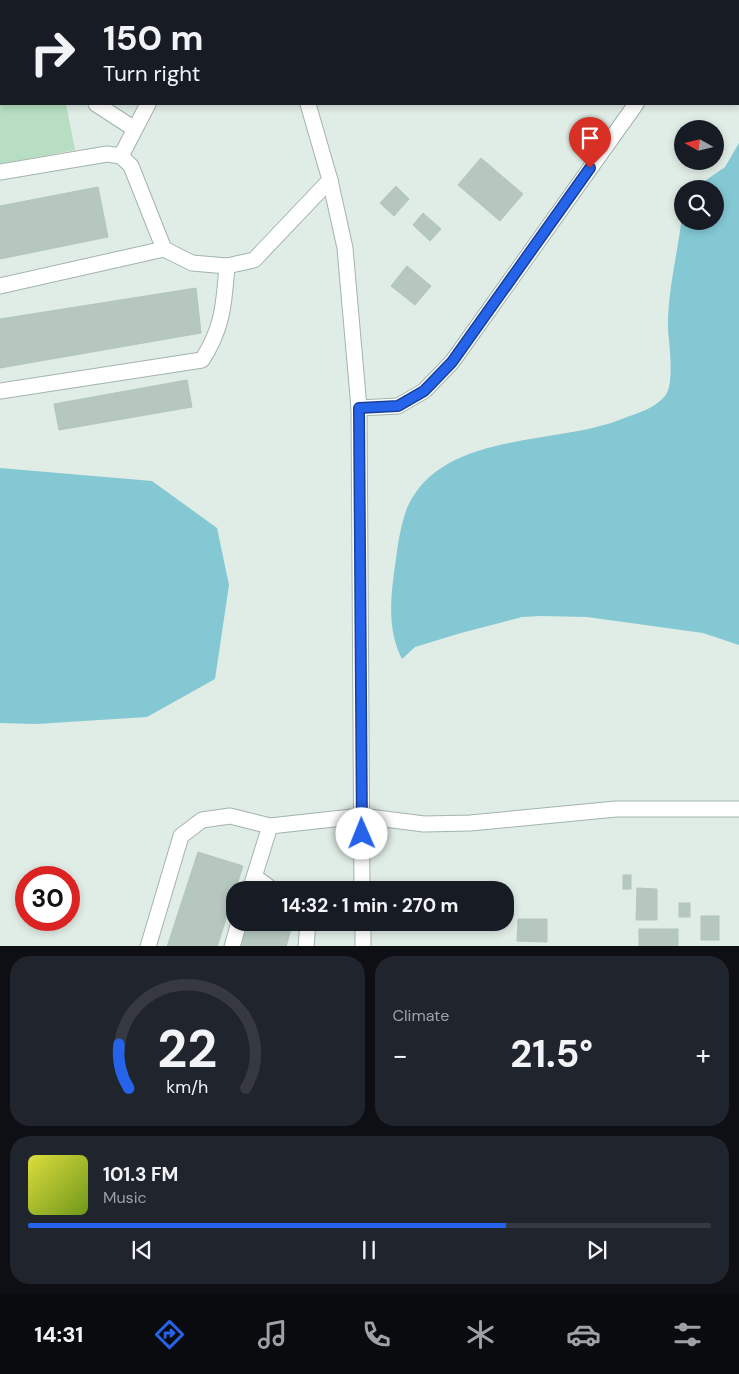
<!DOCTYPE html>
<meta charset="utf-8">
<style>
body{margin:0;font-family:"DM Sans",sans-serif;background:#20242c;color:#f1f3f6;height:100vh;display:flex;flex-direction:column;font-size:19px;white-space:nowrap}
*{box-sizing:border-box;margin:0}
p{font-size:16px;color:#9ea1a6}
.icon{flex:none;width:28px;height:28px;fill:none;stroke:currentColor;stroke-width:2;stroke-linecap:round;stroke-linejoin:round}
.map{position:relative;height:946px;overflow:hidden}
.panel{display:flex;flex-direction:column;gap:10px;padding:10px;background:#0d0f14;flex:1}
.panel>*{flex:none}
.guide{position:absolute;left:0px;top:0px;width:740px;height:105px;box-shadow:0 2px 8px #0003;background:#171b24;color:#f1f3f6;overflow:hidden}
.needle{width:32px;rotate:278deg}
.fabs{position:absolute;left:674px;top:120px;display:grid;gap:10px}
.fabs a{display:grid;place-items:center;width:50px;height:50px;border-radius:50%;background:#171b24;box-shadow:0 2px 8px #0003;font-size:25px}
.speed{position:absolute;left:15px;top:866px;display:flex;gap:10px;font-size:25px;font-weight:700;text-align:center}
.speed>*{display:grid;place-content:center;width:65px;height:65px;border-radius:50%;background:#171b24;box-shadow:0 2px 8px #0003;line-height:1}
.speed .limit{border:8px solid #d22;background:#fff;color:#111}
.pin{position:absolute;display:grid;place-items:center;width:42px;height:42px;color:#fff;margin:-51px -21px;border-radius:50% 50% 50% 0;rotate:-45deg;box-shadow:0 0 5px #0007}
.pin .icon{rotate:45deg}
.me{position:absolute;width:55px;margin:-28px;rotate:359deg;stroke-linejoin:round;filter:drop-shadow(0 0 4px #0008)}
.turn{display:flex;align-items:center;gap:18px;height:105px;padding:0 20px;font-size:22px}
.turn .icon{width:65px;height:65px;stroke-width:2.5}
.turn b{display:block;font-size:35px;line-height:42px}
.big{font-size:38px;font-weight:700;line-height:1.1}
.panel .widget{flex:1;display:flex;flex-direction:column;justify-content:center;gap:8px;min-width:0;padding:0 18px;border-radius:20px;background:#20242c}
.panel .dial{align-items:center;gap:0}
.dial svg{height:130px;overflow:visible;fill:none;stroke:#363941;stroke-width:7;stroke-linecap:round;text-anchor:middle}
.dial text{fill:#f1f3f6;stroke:none}
.song{display:flex;align-items:center;gap:15px}
.cover{width:60px;height:60px;border-radius:8px;background:linear-gradient(135deg,hsl(60 70% 55%),hsl(80 70% 35%))}
.played{height:5px;border-radius:2px;background:linear-gradient(90deg,#2563eb 70%,#363941 70%)}
.keys{display:flex;justify-content:space-around;direction:ltr}
.heat{display:flex;justify-content:space-between;align-items:center;font-size:28px;direction:ltr}
.panel .tiles{flex:1;display:grid;gap:10px;grid-template-columns:1fr 1fr}
.widget:last-child{grid-column:span 2}
.trip{position:absolute;left:226px;top:881px;width:288px;height:50px;border-radius:20px;background:#171b24;box-shadow:0 2px 8px #0003;font-weight:700;line-height:50px;text-align:center}
.tab-bar{display:flex;height:80px;justify-content:space-around;align-items:center;background:#090b0e;color:#9ea1a6}
.tab-bar .icon{width:35px;height:35px}
.tab-bar .on{color:#2563eb}
.tab-bar b{font-size:22px;color:#f1f3f6}
.map>svg:first-child{display:block}
</style>
<div class="map">
<svg width="739" height="947" viewBox="0 0 739 947">
<rect width="100%" height="100%" fill="#e0ece6"/>
<polygon fill="#b7dec2" points="0,84 1,104 66,104 75,150 0,164"/>
<g fill="#84c8d4">
<path d="M 739,143 L 739,645 L 703,633 L 587,617 L 540,616 L 522,617 L 461,633 L 415,647 L 402,659 C 386,628 391,593 396,559 C 398,543 401,524 407,508 C 442,430 555,446 622,419 C 637,413 654,409 665,396 C 675,384 669,344 668,329 C 667,293 678,252 682,216 L 682,221 L 715,221 L 715,189 L 693,189 L 725,167 Z"/>
<polygon points="0,468 152,481 217,528 229,585 215,679 147,717 36,724 0,723"/>
</g>
<g fill="#b5c7bf" stroke="#b2c6bd">
<polygon points="338,0 402,0 400,1"/>
<polygon points="447,0 526,0 445,1"/>
<polygon points="578,0 621,0 576,1"/>
<polygon points="0,22 1,22 0,66"/>
<polygon points="481,158 523,194 500,221 458,185"/>
<polygon points="396,186 409,199 394,216 380,203"/>
<polygon points="98,187 108,237 0,259 0,206"/>
<polygon points="423,213 441,229 430,241 413,225"/>
<polygon points="407,266 431,286 415,305 391,286"/>
<polygon points="196,288 201,333 0,368 0,319"/>
<polygon points="187,380 192,407 59,430 54,404"/>
<polygon points="198,852 243,866 217,947 167,947"/>
<rect x="623" y="875" width="8" height="14"/>
<polygon points="637,888 657,889 657,920 636,920"/>
<rect x="679" y="903" width="11" height="14"/>
<rect x="701" y="916" width="18" height="24"/>
<polygon points="518,919 547,919 547,942 517,941"/>
<polygon points="242,922 293,922 286,947 234,947"/>
<rect x="639" y="929" width="39" height="18"/>
</g>
<g fill="none" stroke-linecap="round" stroke-linejoin="round">
<defs>
<g id="minor">
<polyline points="218,0 220,1"/>
<polyline points="309,1 311,0"/>
<polyline points="430,1 432,0"/>
<polyline points="555,1 557,0"/>
<polyline points="730,1 732,0"/>
<polyline points="0,76 1,76"/>
<polyline points="96,104 133,128"/>
<polyline points="308,104 330,180 345,248 359,408 362,890"/>
<polyline points="121,156 148,104"/>
<polyline points="0,172 107,154 121,156 131,166 164,249 192,263 227,266 254,260 330,180"/>
<polyline points="0,286 164,249"/>
<path d="M 0,391 L 202,360 C 223,328 224,303 227,266"/>
<polyline points="359,408 398,406 424,391 452,362 636,104"/>
<polyline points="255,877 273,890"/>
<polyline points="250,890 270,826"/>
<polyline points="363,922 363,947"/>
<polyline points="148,947 181,836 202,820 230,816 270,826 361,816 424,824 470,823 616,809 739,809"/>
<polyline points="232,947 239,922"/>
<polyline points="306,947 308,922"/>
</g>
</defs>
<use href="#minor" stroke="#a3b4ad" stroke-width="17"/>
<use href="#minor" stroke="#fff" stroke-width="15"/>
</g>
<g fill="none" stroke-linecap="round" stroke-linejoin="round">
<defs>
<polyline id="route" points="362,834 359,408 398,406 424,391 452,362 590,168"/>
</defs>
<use href="#route" stroke="#184099" stroke-width="12"/>
<use href="#route" stroke="#2563eb" stroke-width="9"/>
</g>
</svg>
<div class="fabs">
<a><svg class="needle" viewBox="-14 -14 28 28"><path d="M0-13l5 13h-10z" fill="#e53935"/><path d="M0 13l5-13h-10z" fill="#9ea1a6"/></svg></a>
<a><svg class="icon" aria-label="search" viewBox="0 0 24 24"><circle cx="10" cy="10" r="6"/><path d="M15 15l6 6"/></svg></a>
</div>
<div class="speed"><div class="limit">30</div></div>
<div class="pin" style="left:590px;top:168px;background:#d93025"><svg class="icon" aria-label="arrive" viewBox="0 0 24 24"><path d="M6 21V4h12l-3 4 3 4H6"/></svg></div>
<svg class="me" style="left:362px;top:834px" viewBox="-20 -20 40 40"><circle r="19" fill="#fff"/><path d="M0-13L10 11 0 6-10 11z" fill="#2563eb"/></svg>
<div class="trip">14:32 · 1 min · 270 m</div>
<div class="guide">
<div class="turn"><svg class="icon" aria-label="right" viewBox="0 0 24 24"><path d="M7 20v-9h11M14 6l5 5-5 5"/></svg><div><b>150 m</b>Turn right</div></div>
</div>
</div>
<section class="panel">
<div class="tiles">
<div class="widget dial"><svg viewBox="0 0 100 80">
<path d="M14 69A42 42 0 1 1 86 69"/>
<path d="M14 69A42 42 0 0 1 8 42" stroke="#2563eb"/>
<text x="50" y="56" font-size="32" font-weight="700">22</text>
<text x="50" y="72" font-size="11">km/h</text>
</svg></div>
<div class="widget"><p>Climate</p>
<div class="heat"><a>−</a><b class="big">21.5°</b><a>+</a></div>
</div>
<div class="widget">
<div class="song"><i class="cover"></i><div><b>101.3 FM</b><p>Music</p></div></div>
<div class="played"></div>
<div class="keys"><svg class="icon" aria-label="previous" viewBox="0 0 24 24"><path d="M18 5L8 12l10 7zM5 5v14"/></svg><svg class="icon" aria-label="pause" viewBox="0 0 24 24"><path d="M8 5v14M16 5v14"/></svg><svg class="icon" aria-label="next" viewBox="0 0 24 24"><path d="M6 5l10 7-10 7zM19 5v14"/></svg></div>
</div>
</div>
</section>
<nav class="tab-bar">
<b>14:31</b>
<svg class="icon on" aria-label="directions" viewBox="0 0 24 24"><path d="M12 3l9 9-9 9-9-9zM9 14v-3h6M13 9l2 2-2 2"/></svg>
<svg class="icon" aria-label="music" viewBox="0 0 24 24"><path d="M9 18V5l10-2v13"/><circle cx="6" cy="18" r="3"/><circle cx="16" cy="16" r="3"/></svg>
<svg class="icon" aria-label="phone" viewBox="0 0 24 24"><path d="M5 4h4l2 5-3 2q2 4 5 5l2-3 5 2v4C11 20 4 13 5 4z"/></svg>
<svg class="icon" aria-label="climate" viewBox="0 0 24 24"><path d="M12 3v18M4 7l16 10M4 17L20 7"/></svg>
<svg class="icon" aria-label="car" viewBox="0 0 24 24"><path d="M5 17H2v-5l4-1 3-4h7l3 4 3 1v5h-3M9 17h6M6 11h13"/><circle cx="7" cy="17" r="2"/><circle cx="17" cy="17" r="2"/></svg>
<svg class="icon" aria-label="filters" viewBox="0 0 24 24"><path d="M4 7h16M4 17h16"/><circle cx="9" cy="7" r="2"/><circle cx="15" cy="17" r="2"/></svg>
</nav>
